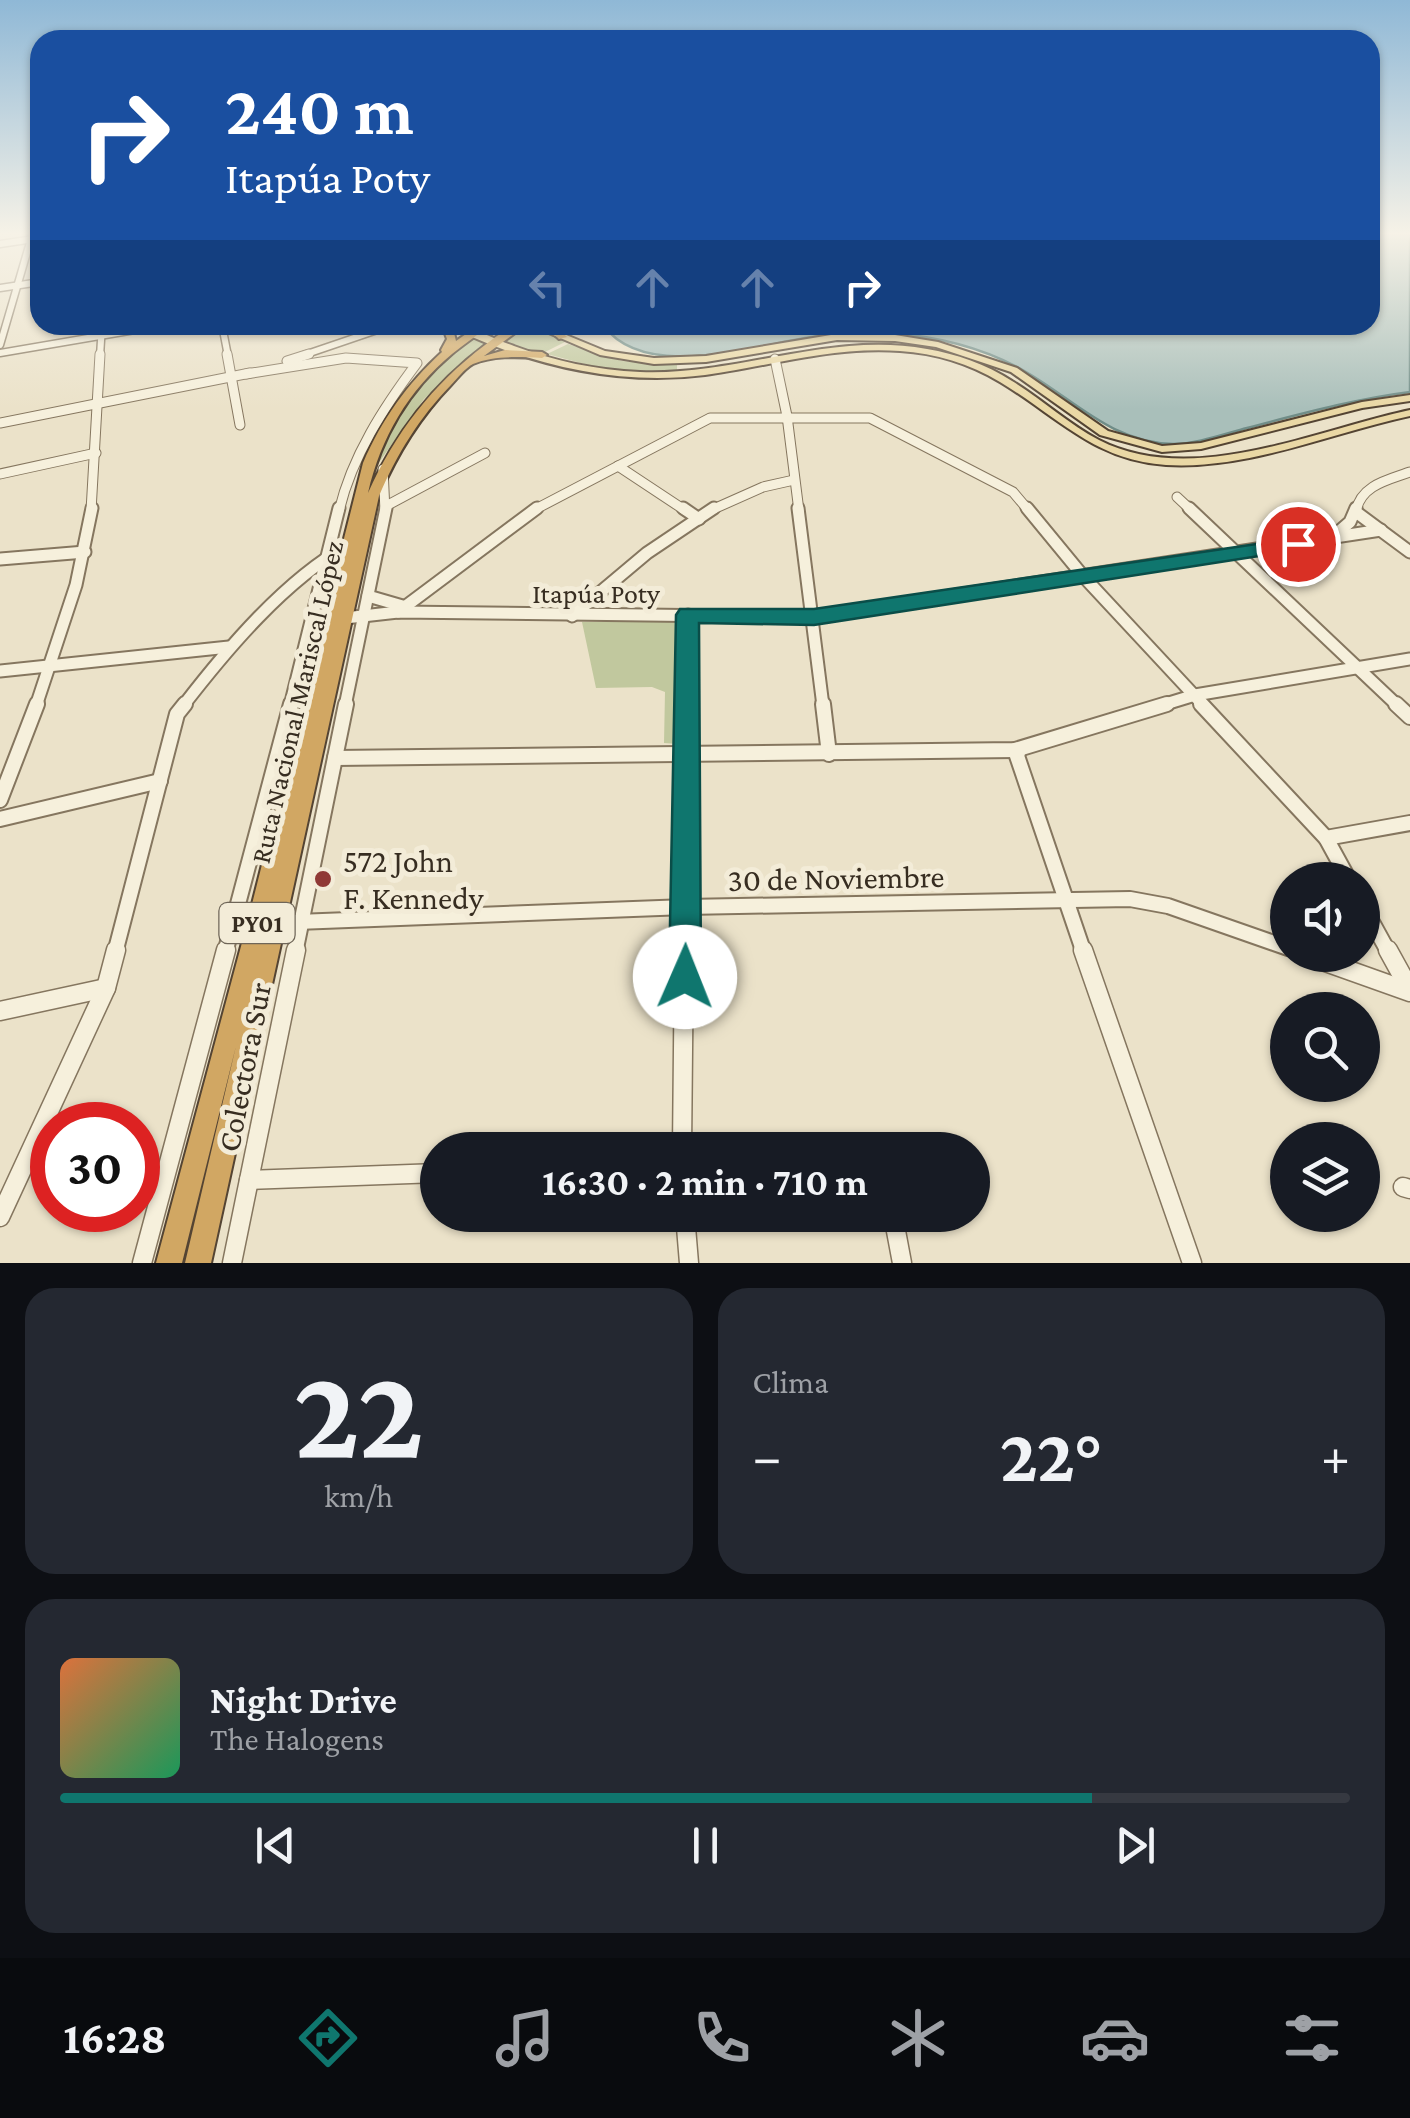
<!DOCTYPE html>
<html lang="es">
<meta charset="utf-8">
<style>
body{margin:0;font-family:"Crimson Pro",serif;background:#242831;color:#f1f3f6;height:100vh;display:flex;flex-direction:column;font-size:38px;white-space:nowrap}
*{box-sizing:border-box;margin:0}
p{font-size:32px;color:#9ea1a6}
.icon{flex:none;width:55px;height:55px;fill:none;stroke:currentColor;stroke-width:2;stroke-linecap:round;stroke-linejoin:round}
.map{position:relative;height:1263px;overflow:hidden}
.details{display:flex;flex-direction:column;gap:25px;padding:25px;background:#0d0f14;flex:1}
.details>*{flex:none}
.guide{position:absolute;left:30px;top:30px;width:1350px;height:305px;border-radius:30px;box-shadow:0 2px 8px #0004;background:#1a4fa0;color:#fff;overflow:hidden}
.tools{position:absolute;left:1270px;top:862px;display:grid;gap:20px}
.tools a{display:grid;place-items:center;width:110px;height:110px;border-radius:50%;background:#171b24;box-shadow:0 2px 8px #0004;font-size:50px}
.speed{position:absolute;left:30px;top:1102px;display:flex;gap:20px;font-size:50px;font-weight:700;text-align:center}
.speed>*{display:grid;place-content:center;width:130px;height:130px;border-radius:50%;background:#171b24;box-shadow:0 2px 8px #0004;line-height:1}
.speed .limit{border:15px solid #d22;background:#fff;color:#111}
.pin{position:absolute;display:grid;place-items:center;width:85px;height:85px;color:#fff;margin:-42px;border:5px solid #fff;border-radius:50%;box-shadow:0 2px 10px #0007}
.me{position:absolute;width:110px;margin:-55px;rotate:1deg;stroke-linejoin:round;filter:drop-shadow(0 0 8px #0008)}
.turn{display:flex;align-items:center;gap:35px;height:210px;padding:0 30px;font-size:45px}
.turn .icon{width:130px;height:130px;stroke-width:2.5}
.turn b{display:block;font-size:70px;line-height:85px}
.lanes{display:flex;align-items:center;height:95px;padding:0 30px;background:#0003;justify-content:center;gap:50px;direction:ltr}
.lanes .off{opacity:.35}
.big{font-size:75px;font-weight:700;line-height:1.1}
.details .card{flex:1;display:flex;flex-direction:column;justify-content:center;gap:15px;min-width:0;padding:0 35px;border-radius:30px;background:#242831}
.details .dial{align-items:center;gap:0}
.dial b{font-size:130px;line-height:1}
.song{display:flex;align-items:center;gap:30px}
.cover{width:120px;height:120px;border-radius:15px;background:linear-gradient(135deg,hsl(20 70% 55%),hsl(150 70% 35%))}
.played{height:10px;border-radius:5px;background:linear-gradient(90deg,#0f766e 80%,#363941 80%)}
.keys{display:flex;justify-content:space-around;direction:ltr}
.heat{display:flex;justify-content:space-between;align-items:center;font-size:55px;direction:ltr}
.details .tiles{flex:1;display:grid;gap:25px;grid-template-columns:1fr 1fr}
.card:last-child{grid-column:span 2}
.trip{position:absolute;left:420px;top:1132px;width:570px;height:100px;border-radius:50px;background:#171b24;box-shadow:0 2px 8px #0004;font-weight:700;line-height:100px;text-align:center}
.menu{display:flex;height:160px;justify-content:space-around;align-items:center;background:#090b0e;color:#9ea1a6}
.menu .icon{width:70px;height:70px}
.menu .current{color:#0f766e}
.menu b{font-size:45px;color:#f1f3f6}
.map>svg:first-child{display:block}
</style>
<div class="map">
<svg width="1410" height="1263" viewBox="0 0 1410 1263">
<rect width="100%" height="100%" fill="#ebe2c9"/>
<g fill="#c1c89e">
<polygon points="525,325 531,325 565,342 543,353 496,342"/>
<path d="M 471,337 L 485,343 L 424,399 L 375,468 C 393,412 428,375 471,337 Z"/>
<polygon points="568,344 622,361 677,365 677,373 603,369 547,354"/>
<polygon points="582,622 678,622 678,744 664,743 665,692 652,687 596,688"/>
</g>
<path fill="#a9bfba" stroke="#708d88" stroke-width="2.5" d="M 1370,232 L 1410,232 L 1410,392 C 1355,399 1301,414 1247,428 C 1224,434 1197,444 1173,444 C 1111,442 1076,401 1026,372 C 985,348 935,336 888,333 C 860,332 833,333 805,338 C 749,347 644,381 603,325 L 1370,325 Z"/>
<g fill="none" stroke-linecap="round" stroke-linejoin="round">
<defs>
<g id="minor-far4">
<polyline points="0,244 40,238"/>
<polyline points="0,288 40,282"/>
<polyline points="222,325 228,356"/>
<polyline points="0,345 33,232"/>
<polyline points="0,353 164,325"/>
<polyline points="100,356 102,325"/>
<polyline points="301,356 392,325"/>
</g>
<g id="minor-far3">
<polyline points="227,354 240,425"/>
<polyline points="775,359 787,416 799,511"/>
<polyline points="287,361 309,354"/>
<path d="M 246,374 L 346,358 L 417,363 C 384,407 352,456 339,511"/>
<polyline points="0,423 250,373"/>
<polyline points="618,466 686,511"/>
<polyline points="383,469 385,511"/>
<polyline points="0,474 96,453"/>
<polyline points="1177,497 1192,511"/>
<polyline points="386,506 485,453"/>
<polyline points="91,511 100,354"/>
<polyline points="532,511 710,418 870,418 1013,492 1029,511"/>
<polyline points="709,511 763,487 794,480"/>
<path d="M 1356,511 C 1361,485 1388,480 1410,472"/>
</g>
<g id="minor-far2">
<polyline points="683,508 699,519"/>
<polyline points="798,508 823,706"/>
<polyline points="1027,508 1083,576 1204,706"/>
<polyline points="1189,508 1398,706"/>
<polyline points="1356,512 1410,552"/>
<polyline points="1335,535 1350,522 1356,508"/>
<polyline points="0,559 85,552"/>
<polyline points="368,596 406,607"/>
<polyline points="398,612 537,508"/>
<polyline points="572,616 647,553 714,508"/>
<polyline points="345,618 398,612 813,617 1381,530"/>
<polyline points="0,671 229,647"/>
<polyline points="36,706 76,585 92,508"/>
<path d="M 183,706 C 227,649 285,580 348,545"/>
<polyline points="290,706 339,508"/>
<polyline points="345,706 386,508"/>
<polyline points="687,706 688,615"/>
<polyline points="1159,706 1195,695 1410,659"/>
</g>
<g id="minor-far1">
<polyline points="823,704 829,754"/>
<polyline points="1201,704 1326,838 1349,880"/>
<polyline points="1396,704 1410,717"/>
<polyline points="1018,753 1015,750 1084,953"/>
<polyline points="335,758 1015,750 1167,704"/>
<polyline points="0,800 37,704"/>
<polyline points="0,819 160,781"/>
<polyline points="1326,838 1410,823"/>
<polyline points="1362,904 1389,953"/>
<polyline points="271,923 686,907 1130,899 1168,906 1288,948"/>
<polyline points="115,953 177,714 185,704"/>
<polyline points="225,953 291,704"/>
<polyline points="295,953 346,704"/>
<polyline points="684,953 687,704"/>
</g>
<g id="minor">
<polyline points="1083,950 1192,1263"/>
<polyline points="1388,950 1410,990"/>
<polyline points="1306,955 1410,992"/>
<polyline points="0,1011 106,988"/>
<polyline points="682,1150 684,950"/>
<polyline points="249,1180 438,1173"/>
<polyline points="1403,1187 1410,1189"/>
<polyline points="685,1215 689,1263"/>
<polyline points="893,1215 902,1263"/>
<polyline points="0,1217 106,988 116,950"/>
<polyline points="142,1263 226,950"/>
<polyline points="232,1263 296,950"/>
</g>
<g id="major">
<path d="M 450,325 C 471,325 493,339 514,346 C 554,361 597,370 640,372 C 737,376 830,331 927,349 C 956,354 986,364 1012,381 C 1042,399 1068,424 1099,440 C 1193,488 1315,430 1410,410 L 1410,416 C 1330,433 1249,470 1166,465 C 1095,461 1057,416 1000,382 C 970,364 935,353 900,351 C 834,346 770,366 705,375 C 635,384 563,372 497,347 C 481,341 464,334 450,325 Z"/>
<polygon points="530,325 542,325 605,351 654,358 706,356 837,334 895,335 938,342 1017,368 1108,431 1162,446 1201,443 1362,402 1410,395 1410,401 1362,408 1201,449 1162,452 1100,435 1011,372 936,347 895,341 837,340 706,362 654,364 600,355"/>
</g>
<g id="highway">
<path d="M 442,325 L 452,325 L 456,341 L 479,325 L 490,325 C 478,335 464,344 452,354 C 408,391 381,437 368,493 C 395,433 432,385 485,345 C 497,336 510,325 526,325 L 484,356 L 505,350 L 542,352 L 547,355 L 542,358 C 520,357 494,355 473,364 C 465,368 457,379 451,385 C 419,418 397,454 379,496 L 211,1263 L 185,1263 L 236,1046 L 182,1263 L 156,1263 L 247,924 L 363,463 C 382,419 407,384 442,352 L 441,350 L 447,339 Z"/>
<polygon points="544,325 555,325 567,337 559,339"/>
</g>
</defs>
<use href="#minor-far4" stroke="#85765f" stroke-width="9"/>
<use href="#minor-far3" stroke="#85765f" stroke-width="11"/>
<use href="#minor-far2" stroke="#85765f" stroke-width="15"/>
<use href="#minor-far1" stroke="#85765f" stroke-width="18"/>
<use href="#minor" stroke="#85765f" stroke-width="21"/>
<use href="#major" stroke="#544433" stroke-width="4"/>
<use href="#highway" stroke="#544433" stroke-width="4"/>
<use href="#minor-far4" stroke="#f6f0dc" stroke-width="6"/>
<use href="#minor-far3" stroke="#f6f0dc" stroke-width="9"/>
<use href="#minor-far2" stroke="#f6f0dc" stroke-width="11"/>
<use href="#minor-far1" stroke="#f6f0dc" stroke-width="14"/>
<use href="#minor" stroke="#f6f0dc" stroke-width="18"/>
<use href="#major" fill="#ead8a5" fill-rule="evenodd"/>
<use href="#highway" fill="#d1a763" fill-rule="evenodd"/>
</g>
<polygon fill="#8a715c" points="231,325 248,325 248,326 233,329"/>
<linearGradient id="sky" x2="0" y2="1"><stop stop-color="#8fb8d6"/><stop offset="0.57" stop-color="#f6f2e7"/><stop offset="1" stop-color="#f6f2e7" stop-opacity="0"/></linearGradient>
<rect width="1410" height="409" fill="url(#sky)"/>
<polygon fill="#0f766e" stroke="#0a4d48" stroke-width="2.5" points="1298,538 1308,544 1305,549 814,625 699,623 701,977 696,988 685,993 674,988 669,977 676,615 680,609 814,609"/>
<circle fill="#8f3935" stroke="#f3ecd8" stroke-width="4" cx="323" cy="879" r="10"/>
<g text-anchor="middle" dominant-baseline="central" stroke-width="10" stroke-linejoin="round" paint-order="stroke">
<rect fill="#f3ecd8" stroke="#6f6658" stroke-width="2.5" x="219.5" y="903" width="75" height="40" rx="8"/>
<g font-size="25" font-weight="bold" fill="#372d21">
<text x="257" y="923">PY01</text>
</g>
<g font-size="28" fill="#372d21" stroke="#f3ecd8">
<text x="596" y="593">Itapúa Poty</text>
<text transform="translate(297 702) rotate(-77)">Ruta Nacional Mariscal López</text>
</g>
<g font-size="32" fill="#372d21" stroke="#f3ecd8" text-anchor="start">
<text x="343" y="861">572 John<tspan x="343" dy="37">F. Kennedy</tspan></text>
</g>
<g font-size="32" fill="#372d21" stroke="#f3ecd8">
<text transform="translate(836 878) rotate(-1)">30 de Noviembre</text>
<text transform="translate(244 1067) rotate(-79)">Colectora Sur</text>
</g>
</g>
</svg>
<div class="tools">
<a><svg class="icon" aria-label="sound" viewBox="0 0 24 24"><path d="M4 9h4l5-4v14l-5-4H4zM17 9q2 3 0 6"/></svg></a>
<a><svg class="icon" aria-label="search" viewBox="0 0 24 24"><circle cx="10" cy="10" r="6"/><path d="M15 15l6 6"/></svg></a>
<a><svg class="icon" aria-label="layers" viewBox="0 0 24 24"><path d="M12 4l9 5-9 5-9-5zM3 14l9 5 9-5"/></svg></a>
</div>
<div class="speed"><div class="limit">30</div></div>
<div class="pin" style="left:1298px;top:544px;background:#d93025"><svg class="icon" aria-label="arrive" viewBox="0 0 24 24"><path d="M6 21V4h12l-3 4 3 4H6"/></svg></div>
<svg class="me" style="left:685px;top:977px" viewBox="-20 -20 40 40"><circle r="19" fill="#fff"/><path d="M0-13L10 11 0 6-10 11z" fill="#0f766e"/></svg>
<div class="trip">16:30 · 2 min · 710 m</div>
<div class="guide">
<div class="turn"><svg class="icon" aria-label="right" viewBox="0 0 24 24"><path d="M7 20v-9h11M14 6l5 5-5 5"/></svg><div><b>240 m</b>Itapúa Poty</div></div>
<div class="lanes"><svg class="icon off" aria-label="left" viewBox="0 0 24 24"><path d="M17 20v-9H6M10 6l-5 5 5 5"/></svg><svg class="icon off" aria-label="ahead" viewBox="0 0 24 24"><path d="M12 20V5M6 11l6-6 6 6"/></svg><svg class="icon off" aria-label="ahead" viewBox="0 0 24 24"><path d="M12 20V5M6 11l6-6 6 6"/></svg><svg class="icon" aria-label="right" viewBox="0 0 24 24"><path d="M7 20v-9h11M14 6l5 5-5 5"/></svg></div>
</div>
</div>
<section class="details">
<div class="tiles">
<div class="card dial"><b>22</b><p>km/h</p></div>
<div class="card"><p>Clima</p>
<div class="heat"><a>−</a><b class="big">22°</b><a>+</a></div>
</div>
<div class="card">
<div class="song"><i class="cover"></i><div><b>Night Drive</b><p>The Halogens</p></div></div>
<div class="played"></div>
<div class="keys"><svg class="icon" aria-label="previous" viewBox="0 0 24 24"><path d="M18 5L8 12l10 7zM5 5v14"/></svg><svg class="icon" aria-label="pause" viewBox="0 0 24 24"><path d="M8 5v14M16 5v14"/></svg><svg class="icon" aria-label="next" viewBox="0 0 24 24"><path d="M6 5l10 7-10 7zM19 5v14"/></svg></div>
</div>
</div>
</section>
<nav class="menu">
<b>16:28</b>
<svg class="icon current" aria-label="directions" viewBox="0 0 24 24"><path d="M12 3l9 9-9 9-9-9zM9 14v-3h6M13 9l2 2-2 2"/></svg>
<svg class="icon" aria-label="music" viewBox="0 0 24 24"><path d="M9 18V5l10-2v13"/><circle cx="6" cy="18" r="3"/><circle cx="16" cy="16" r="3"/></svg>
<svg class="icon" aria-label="phone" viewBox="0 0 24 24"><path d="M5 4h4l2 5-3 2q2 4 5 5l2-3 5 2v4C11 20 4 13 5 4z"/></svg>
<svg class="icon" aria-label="climate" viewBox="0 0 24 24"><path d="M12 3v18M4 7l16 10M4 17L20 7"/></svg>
<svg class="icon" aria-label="car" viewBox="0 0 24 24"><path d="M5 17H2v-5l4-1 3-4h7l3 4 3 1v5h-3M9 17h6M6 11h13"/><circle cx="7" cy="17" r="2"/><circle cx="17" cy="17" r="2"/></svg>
<svg class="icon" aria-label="filters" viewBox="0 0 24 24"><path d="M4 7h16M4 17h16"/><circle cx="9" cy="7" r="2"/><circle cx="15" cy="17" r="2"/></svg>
</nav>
